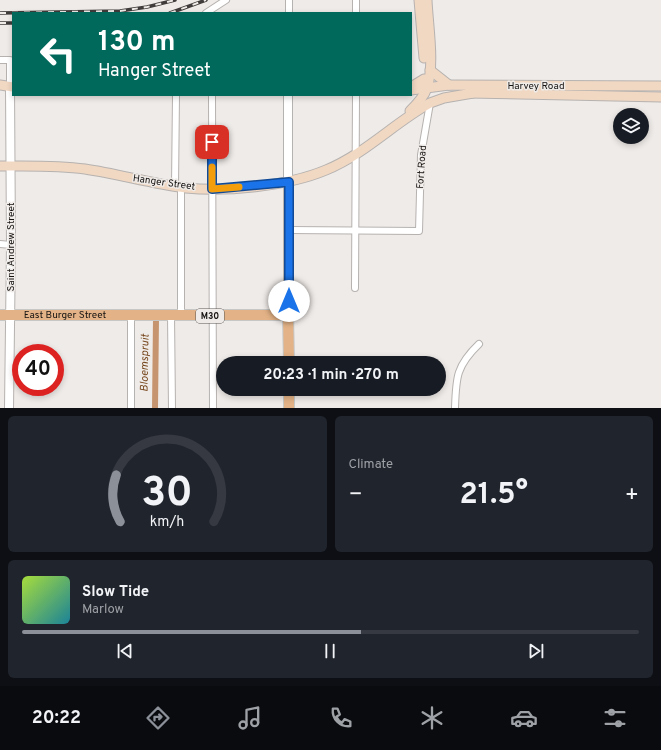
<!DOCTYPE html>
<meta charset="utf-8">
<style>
body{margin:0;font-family:Overpass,sans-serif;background:#20242c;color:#f1f3f6;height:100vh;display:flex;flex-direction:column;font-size:15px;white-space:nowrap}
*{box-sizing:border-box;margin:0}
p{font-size:13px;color:#9ea1a6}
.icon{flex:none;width:22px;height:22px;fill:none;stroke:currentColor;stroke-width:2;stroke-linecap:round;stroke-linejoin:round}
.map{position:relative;height:408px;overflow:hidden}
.side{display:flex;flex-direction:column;gap:8px;padding:8px;background:#0d0f14;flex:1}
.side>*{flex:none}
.hud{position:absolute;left:12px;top:12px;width:400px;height:84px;border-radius:0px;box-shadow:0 2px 6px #0003;background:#00695c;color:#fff;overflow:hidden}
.tools{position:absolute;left:613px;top:108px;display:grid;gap:8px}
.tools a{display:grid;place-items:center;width:36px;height:36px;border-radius:50%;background:#171b24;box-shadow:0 2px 6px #0003;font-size:20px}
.speed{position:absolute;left:12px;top:344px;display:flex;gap:8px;font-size:20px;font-weight:700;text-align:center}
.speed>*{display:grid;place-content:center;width:52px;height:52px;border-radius:50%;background:#171b24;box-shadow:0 2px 6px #0003;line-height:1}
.speed .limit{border:6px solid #d22;background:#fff;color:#111}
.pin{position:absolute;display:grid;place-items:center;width:34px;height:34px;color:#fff;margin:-17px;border-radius:8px;box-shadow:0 2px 6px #0006}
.me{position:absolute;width:44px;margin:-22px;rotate:0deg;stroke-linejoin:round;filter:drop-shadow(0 0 3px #0008)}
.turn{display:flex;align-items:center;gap:14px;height:84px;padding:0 20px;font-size:18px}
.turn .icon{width:52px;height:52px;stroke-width:2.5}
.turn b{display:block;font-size:28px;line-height:34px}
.big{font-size:30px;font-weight:700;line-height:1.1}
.side .tile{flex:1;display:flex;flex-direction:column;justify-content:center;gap:6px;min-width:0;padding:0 14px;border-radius:6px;background:#20242c}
.side .dial{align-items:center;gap:0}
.dial svg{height:104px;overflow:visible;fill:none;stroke:#363941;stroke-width:7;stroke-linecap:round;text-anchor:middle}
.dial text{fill:#f1f3f6;stroke:none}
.song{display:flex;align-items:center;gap:12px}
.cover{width:48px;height:48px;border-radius:6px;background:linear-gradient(135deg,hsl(80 70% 55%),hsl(190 70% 35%))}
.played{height:4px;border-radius:2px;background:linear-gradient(90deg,#8c9099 55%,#363941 55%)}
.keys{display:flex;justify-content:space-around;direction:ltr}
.heat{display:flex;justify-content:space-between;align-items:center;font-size:22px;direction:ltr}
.side .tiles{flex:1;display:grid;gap:8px;grid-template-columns:1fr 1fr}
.tile:last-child{grid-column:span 2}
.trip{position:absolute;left:216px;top:356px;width:230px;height:40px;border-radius:20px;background:#171b24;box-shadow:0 2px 6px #0003;font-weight:700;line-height:40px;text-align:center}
.tab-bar{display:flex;height:64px;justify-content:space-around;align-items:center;background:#090b0e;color:#9ea1a6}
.tab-bar .icon{width:28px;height:28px}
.tab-bar .selected{color:#8c9099}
.tab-bar b{font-size:18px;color:#f1f3f6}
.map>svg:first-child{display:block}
</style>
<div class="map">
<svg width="661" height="408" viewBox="0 0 661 408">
<rect width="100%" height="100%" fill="#efebe8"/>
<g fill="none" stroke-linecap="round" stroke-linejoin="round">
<polyline stroke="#c69570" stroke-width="6" points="155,408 156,319"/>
<defs>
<g id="minor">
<polyline points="206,13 226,0"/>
<polyline points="289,13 289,0"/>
<polyline points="356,13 356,0"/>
<polyline points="0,60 10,60 10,87"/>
<polyline points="212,95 213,408"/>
<polyline points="175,186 176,95"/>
<polyline points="181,187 181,315"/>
<polyline points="289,230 419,231 421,155 430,103"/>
<polyline points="0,244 11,245"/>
<polyline points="355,288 356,95"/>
<polyline points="171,315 172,408"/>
<polyline points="131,316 131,408"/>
<path d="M 455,408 C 456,378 456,366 479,344"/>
</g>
<g id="tertiary">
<polyline points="288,315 288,95"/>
<polyline points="9,408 11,245 10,87"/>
</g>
<g id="secondary">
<polyline points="419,0 424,58"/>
<polyline points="430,70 449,85"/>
<polyline points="0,85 13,87"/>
<polyline points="411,87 424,79"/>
<polyline points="411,90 449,85 661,86"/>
<polyline points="468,93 661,97"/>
<path d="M 410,111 C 417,104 424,97 427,88 C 435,64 428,25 427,0"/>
<path d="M 0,166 C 28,166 57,165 85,169 C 119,174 152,184 186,188 C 227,192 288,186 326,170 C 365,154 394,123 430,103 L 444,98 L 473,93"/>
</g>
<g id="primary">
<path id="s1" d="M 0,315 L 288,315 L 289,363"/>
<polyline points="289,389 289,408"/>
</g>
</defs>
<use href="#minor" stroke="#b6b2b0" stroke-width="8"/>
<use href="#tertiary" stroke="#b6b2b0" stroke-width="10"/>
<use href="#secondary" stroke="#b6b2b0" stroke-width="11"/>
<use href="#primary" stroke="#c7c7c6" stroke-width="12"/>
<use href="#minor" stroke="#fff" stroke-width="6"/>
<use href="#tertiary" stroke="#fff" stroke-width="8"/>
<use href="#secondary" stroke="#f1d8c3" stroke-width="9"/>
<use href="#primary" stroke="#e3b286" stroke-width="10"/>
<defs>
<g id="rail">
<polyline points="0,13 120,11 147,7 175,0"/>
<polyline points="170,13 206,0"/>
<polyline points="0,23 13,23"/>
</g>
</defs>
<use href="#rail" stroke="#3f3c3b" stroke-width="3.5"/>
<use href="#rail" stroke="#efebe8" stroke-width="2" stroke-dasharray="6" stroke-linecap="butt"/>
</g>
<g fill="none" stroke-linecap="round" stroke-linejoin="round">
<defs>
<polyline id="route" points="212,142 212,189 289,182 289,301"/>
</defs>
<use href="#route" stroke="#114b97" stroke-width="10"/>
<use href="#route" stroke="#1a73e8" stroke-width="7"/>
<polyline stroke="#f59e0b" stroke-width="7" points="212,167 212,189 239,187"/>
</g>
<g text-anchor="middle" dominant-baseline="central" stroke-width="3" stroke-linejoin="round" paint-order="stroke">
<rect fill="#efebe8" stroke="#575453" stroke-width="1" x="196" y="309" width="28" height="14" rx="3"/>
<g font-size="9" font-weight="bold" fill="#161413">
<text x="210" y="316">M30</text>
</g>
<g font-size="10" fill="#161413" stroke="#efebe8">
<text x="536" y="86">Harvey Road</text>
<text transform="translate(422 167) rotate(-86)">Fort Road</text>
<text transform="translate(164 183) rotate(8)">Hanger Street</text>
<text transform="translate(11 247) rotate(-90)">Saint Andrew Street</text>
<text stroke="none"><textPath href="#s1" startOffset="65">East Burger Street</textPath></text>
</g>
<g font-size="11" font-style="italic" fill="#76461c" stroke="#efebe8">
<text transform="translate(145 363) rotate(-89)">Bloemspruit</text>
</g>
</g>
</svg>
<div class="tools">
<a><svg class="icon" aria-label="layers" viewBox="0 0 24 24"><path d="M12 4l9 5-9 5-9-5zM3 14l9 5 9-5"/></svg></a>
</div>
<div class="speed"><div class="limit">40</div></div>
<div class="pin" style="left:212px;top:142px;background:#d93025"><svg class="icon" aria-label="arrive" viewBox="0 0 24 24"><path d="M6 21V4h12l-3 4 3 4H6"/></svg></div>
<svg class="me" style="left:289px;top:301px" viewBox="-20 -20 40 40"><circle r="19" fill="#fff"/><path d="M0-13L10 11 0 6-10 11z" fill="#1a73e8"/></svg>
<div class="trip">20:23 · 1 min · 270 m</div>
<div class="hud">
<div class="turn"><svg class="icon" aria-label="left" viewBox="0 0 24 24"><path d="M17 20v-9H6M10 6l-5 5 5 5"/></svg><div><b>130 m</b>Hanger Street</div></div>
</div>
</div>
<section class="side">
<div class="tiles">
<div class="tile dial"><svg viewBox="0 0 100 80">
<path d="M14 69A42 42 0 1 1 86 69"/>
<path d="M14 69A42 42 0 0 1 11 33" stroke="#8c9099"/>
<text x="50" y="56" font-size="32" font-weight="700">30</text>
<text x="50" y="72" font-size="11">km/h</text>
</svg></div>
<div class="tile"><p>Climate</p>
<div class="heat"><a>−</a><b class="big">21.5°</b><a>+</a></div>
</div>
<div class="tile">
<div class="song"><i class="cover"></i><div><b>Slow Tide</b><p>Marlow</p></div></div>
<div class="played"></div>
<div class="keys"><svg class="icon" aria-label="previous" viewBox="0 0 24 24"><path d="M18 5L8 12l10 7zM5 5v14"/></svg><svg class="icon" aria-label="pause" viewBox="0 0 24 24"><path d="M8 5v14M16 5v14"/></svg><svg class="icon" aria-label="next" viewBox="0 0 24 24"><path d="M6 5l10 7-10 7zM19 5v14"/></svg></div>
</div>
</div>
</section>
<nav class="tab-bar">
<b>20:22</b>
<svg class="icon selected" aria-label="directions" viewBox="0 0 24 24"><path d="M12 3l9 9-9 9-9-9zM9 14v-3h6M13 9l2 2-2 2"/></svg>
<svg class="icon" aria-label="music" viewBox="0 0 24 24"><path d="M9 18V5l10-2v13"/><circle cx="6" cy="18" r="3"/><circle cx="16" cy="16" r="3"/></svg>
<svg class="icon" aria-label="phone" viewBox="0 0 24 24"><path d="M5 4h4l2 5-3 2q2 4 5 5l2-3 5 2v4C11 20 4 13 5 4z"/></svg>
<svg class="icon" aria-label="climate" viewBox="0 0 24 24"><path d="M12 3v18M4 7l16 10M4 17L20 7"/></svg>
<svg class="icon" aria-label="car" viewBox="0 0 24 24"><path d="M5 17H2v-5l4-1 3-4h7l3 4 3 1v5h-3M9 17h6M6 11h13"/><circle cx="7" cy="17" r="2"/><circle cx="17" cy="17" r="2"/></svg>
<svg class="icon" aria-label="filters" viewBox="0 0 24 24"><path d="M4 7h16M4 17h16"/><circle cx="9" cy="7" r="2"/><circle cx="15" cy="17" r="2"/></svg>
</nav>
